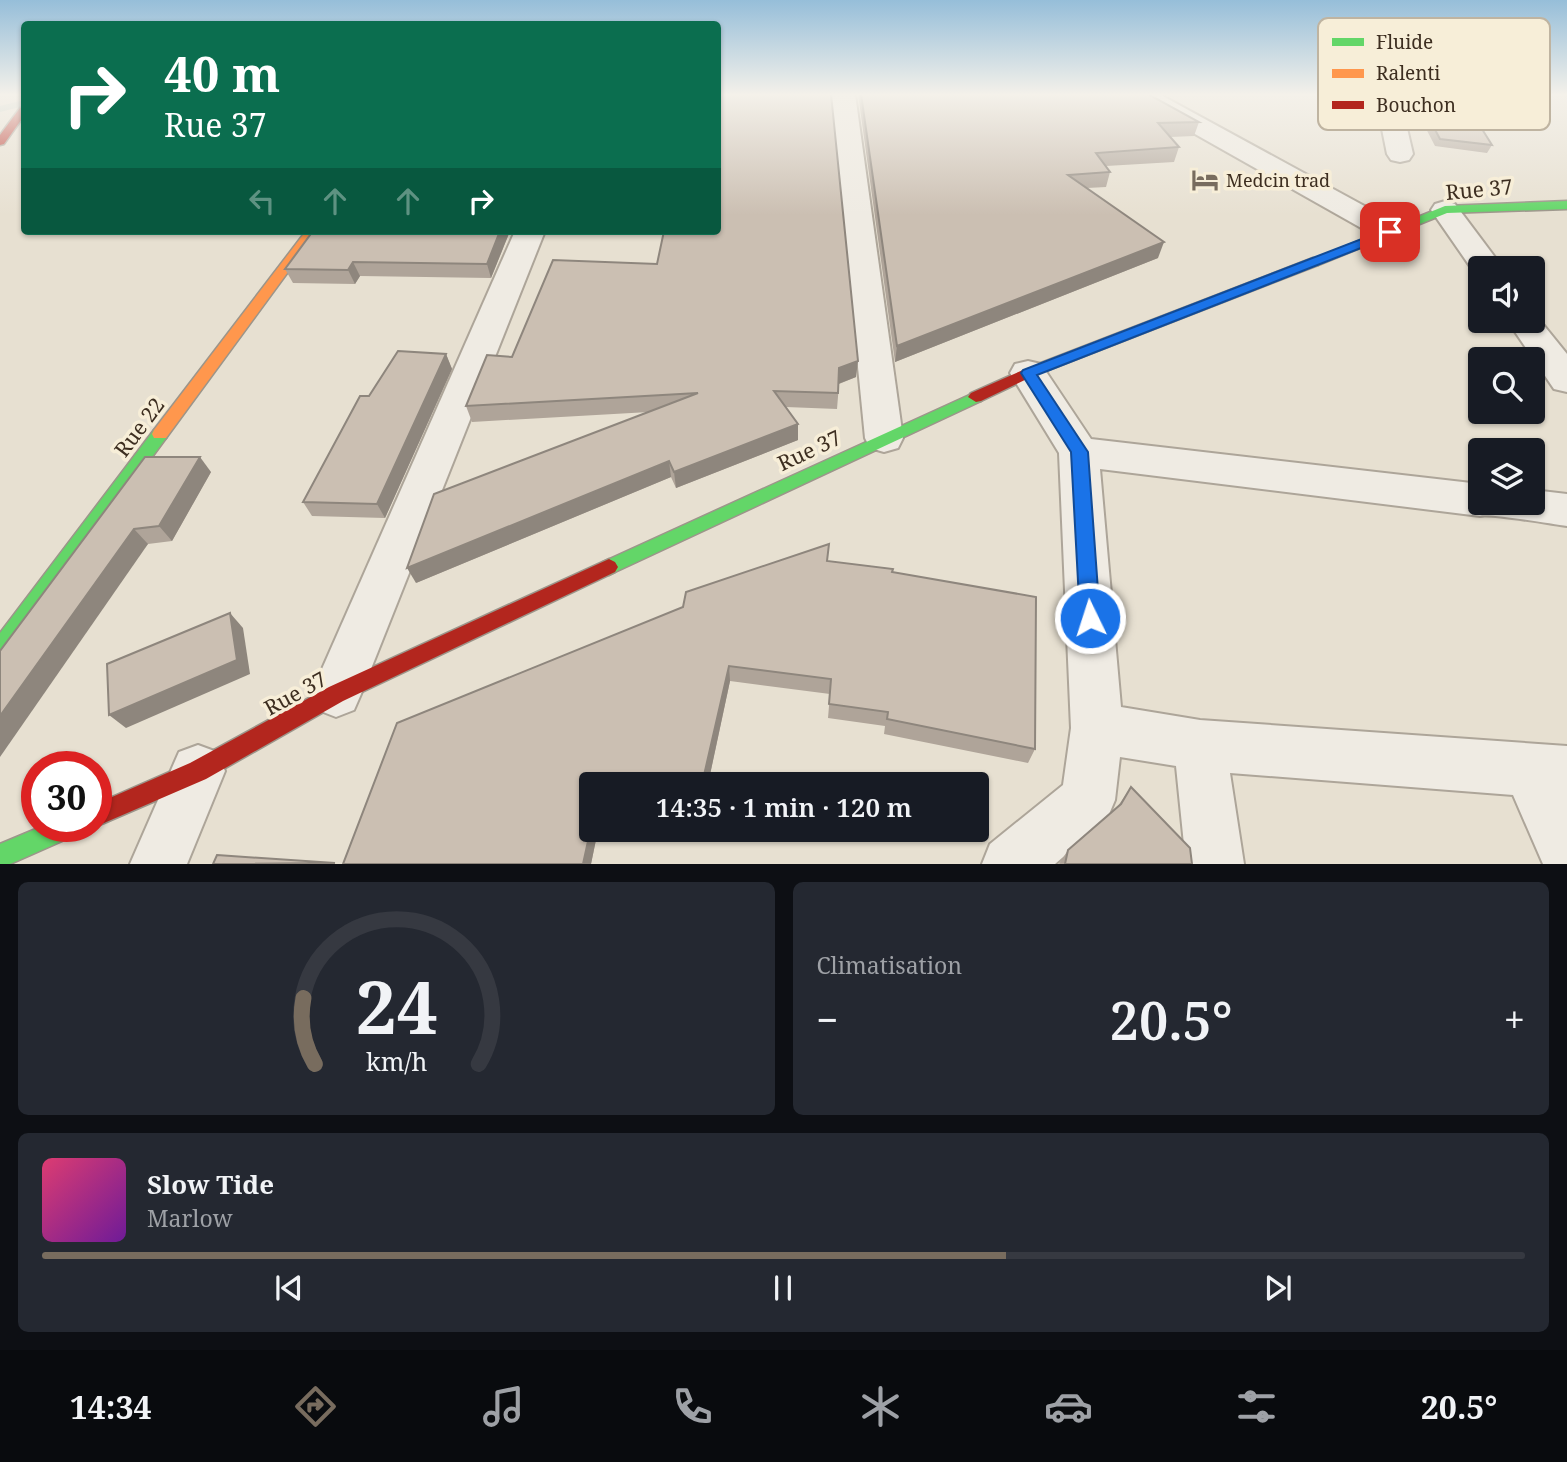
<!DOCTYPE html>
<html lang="fr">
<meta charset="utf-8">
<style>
body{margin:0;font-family:"Noto Serif",serif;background:#242831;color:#f1f3f6;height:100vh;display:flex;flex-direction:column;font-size:26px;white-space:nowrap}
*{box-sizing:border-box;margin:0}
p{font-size:23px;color:#9ea1a6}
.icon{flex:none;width:38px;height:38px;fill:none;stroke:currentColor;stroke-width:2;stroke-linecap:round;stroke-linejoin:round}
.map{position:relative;height:864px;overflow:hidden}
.panel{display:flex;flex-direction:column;gap:18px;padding:18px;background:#0d0f14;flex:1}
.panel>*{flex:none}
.banner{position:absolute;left:21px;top:21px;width:700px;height:214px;border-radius:7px;box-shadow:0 2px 5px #0004;background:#0b6e4f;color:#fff;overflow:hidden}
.tools{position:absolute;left:1468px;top:256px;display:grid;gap:14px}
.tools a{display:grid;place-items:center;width:77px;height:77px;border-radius:7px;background:#171b24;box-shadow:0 2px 5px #0004;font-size:35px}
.speed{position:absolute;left:21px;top:751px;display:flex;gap:14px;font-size:35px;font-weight:700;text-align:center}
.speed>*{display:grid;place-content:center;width:91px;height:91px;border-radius:50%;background:#171b24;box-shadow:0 2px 5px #0004;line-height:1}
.speed .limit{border:10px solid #d22;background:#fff;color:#111}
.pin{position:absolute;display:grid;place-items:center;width:60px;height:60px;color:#fff;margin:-30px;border-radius:14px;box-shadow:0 4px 10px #0006}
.me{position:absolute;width:77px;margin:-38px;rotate:356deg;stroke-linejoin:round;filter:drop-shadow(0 0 5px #0008)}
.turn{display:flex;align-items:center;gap:24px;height:147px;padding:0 28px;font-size:32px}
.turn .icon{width:91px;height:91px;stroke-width:2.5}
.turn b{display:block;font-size:49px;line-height:60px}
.lanes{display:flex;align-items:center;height:66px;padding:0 28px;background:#0003;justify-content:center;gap:35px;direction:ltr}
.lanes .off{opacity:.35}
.big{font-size:52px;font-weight:600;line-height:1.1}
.panel .widget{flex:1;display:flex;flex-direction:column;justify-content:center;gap:10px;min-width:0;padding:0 24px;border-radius:10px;background:#242831}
.panel .dial{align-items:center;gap:0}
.dial svg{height:182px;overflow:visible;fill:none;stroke:#363941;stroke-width:7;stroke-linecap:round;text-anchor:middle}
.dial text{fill:#f1f3f6;stroke:none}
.song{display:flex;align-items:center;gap:21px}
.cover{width:84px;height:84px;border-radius:10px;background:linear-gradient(135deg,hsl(340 70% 55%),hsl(280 70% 35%))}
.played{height:7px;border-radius:4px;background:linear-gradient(90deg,#786c5e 65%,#363941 65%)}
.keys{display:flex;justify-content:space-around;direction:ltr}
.heat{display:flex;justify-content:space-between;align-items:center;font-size:38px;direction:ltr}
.panel .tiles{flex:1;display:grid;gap:18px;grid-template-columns:1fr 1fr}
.widget:last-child{grid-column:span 2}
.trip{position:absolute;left:579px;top:772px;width:410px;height:70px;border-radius:7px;background:#171b24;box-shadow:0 2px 5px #0004;font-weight:600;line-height:70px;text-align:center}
.tabs{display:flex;height:112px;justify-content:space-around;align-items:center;background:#090b0e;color:#9ea1a6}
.tabs .icon{width:49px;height:49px}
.tabs .selected{color:#786c5e}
.tabs b{font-size:32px;color:#f1f3f6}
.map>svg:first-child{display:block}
</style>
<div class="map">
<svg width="1567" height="864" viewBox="0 0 1567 864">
<rect width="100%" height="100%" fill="#e7e0d1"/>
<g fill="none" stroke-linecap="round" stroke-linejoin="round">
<polygon fill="#bcccc2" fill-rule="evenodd" points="24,100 24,106 0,112 0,106"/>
<defs>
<g id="street">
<polygon points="831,94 855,94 903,438 898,448 884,452 870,448 865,438"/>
<polygon points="1129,94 1159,94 1401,226 1405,232 1401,238 1390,241 1379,238 1133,99"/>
<polygon points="1375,94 1399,94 1413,154 1409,160 1400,162 1391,160 1387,154"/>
<polygon points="1445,201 1455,204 1503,268 1480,268 1480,276 1476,275 1431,210 1435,204"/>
<polygon points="515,231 545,231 361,694 354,710 336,717 318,710 311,694"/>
<polygon points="1533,312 1567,354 1567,392 1554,389 1507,320 1533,320"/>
<path d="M 1028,361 L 1041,364 L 1091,439 L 1480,484 L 1480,502 L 1533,502 L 1533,490 L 1567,494 L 1567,526 C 1552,524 1489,513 1480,516 L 1100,469 L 1121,707 L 1200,720 L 1567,746 L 1567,864 L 1543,864 L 1513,795 L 1230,773 L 1244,864 L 1186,864 L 1176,766 L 1120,757 L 1115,800 L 1107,819 L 1055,864 L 982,864 L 990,844 L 1063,785 L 1071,728 L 1059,453 L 1010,373 L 1015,364 Z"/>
<polygon points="198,745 217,752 225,771 187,864 130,864 179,752"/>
</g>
<g id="fast">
<polygon points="1567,201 1567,209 1447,213 1318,265 1308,265 1307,262 1445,206"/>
<polygon points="976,392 984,397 981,401 615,572 609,575 603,572 600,567 603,562"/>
<polygon points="160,428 166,430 168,434 166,438 7,654 0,657 0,633 154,430"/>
<polygon points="43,826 81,826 78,834 10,864 0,864 0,844"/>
</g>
<polygon id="slow" points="306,231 318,231 166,438 154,438 152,434 154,430"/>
<g id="jam">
<polygon points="24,107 24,116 4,144 0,145 0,135 20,108"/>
<polygon points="1313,258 1318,259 1318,265 1033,376 981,401 976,402 968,397 971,393 1023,370"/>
<polygon points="609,559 615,562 618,567 615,572 343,701 206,779 104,823 96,826 95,826 96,804 190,763 329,687"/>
</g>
</defs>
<use href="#street" stroke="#ada599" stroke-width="4"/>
<use href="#fast" stroke="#9c958a" stroke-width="3"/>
<use href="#slow" stroke="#9c958a" stroke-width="3"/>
<use href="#jam" stroke="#9c958a" stroke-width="3"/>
<use href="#street" fill="#efebe3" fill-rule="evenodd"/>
<use href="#fast" fill="#63d668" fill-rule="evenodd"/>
<use href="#slow" fill="#ff974d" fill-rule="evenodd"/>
<use href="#jam" fill="#b3261e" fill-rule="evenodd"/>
</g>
<g fill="#afa499">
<polygon points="858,94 1148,94 1199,122 1194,136 1170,137 1179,147 1174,162 1106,166 1110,172 1106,187 1087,188 1158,258 895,362"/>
<polygon points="1408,94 1460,94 1492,145 1487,153 1435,146"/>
<polygon points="313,231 510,231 491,278 360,276 355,284 293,283 285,269"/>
<polygon points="657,264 856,377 839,384 837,409 786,407 798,424 798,440 676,488 671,477 416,583 649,412 472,422 466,406 512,357"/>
<polygon points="446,354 452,369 385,518 312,516 303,502 369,396"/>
<polygon points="145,457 211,472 172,541 148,544 1,651"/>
<polygon points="828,561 892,572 1035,749 1028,763 884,734 885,726 828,718 830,694 730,681 708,784 592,784 592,830 598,830 591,864 343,864"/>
<polygon points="1131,787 1192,864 1059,864 1068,850 1116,809"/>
</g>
<g fill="#8e867d">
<polygon points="500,231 510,231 491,278 487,264"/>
<polygon points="1164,242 1158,258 895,362 897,346"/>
<polygon points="353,262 360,276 355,284 348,270"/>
<polygon points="446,354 452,369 385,518 377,504"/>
<polygon points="858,361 856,377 838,384 839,368"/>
<polygon points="798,424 798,440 676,488 674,472"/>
<polygon points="200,457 211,472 172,541 159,526"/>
<polygon points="669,461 671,477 416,583 407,568"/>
<polygon points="134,529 148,544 0,757 0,716"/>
<polygon points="230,613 243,628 250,674 126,728 109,715"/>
<polygon points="729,666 730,681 708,784 702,784"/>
<polygon points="592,823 592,830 598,830 591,864 583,864"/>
</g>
<g fill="#cbbfb2" stroke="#8e867d" stroke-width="2">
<polygon points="718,94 831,94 858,361 839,368 838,393 774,391 798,424 674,472 669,461 407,568 434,494 698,393 466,406 487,355 512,357 553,260 657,264 664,231 718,231"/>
<polygon points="861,94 1148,94 1199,122 1158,123 1179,147 1096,153 1110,172 1068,175 1164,242 897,346"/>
<polygon points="1416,94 1460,94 1492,145 1440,139"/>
<polygon points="313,231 500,231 487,264 353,262 348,270 285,269"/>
<polygon points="398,351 446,354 377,504 303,502 360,396 369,396"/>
<polygon points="145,457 200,457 159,526 134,529 0,716 0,651"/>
<polygon points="829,544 827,561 893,569 892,572 1036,597 1035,749 887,719 888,712 829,704 831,679 729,666 702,784 592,784 592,823 583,864 343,864 397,723 683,607 686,592"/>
<polygon points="230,613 237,660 109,715 107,664"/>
<polygon points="1131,787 1190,848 1192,864 1065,864 1068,850 1121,804"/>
<polygon points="217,855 335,863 213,864"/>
</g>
<linearGradient id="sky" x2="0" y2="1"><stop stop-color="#96bed9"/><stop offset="0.44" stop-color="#f4f1ea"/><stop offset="1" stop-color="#f4f1ea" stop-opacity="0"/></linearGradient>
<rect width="1567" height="215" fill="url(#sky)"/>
<polygon fill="#1a73e8" stroke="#114b97" stroke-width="2" points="1390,228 1394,229 1394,235 1037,375 1088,452 1100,618 1097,624 1090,626 1083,624 1080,618 1071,452 1021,373 1023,370"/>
<defs>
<symbol id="hotel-bare" viewBox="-9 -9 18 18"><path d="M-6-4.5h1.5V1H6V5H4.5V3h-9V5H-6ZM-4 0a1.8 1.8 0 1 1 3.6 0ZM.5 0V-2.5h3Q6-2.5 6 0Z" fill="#786c5e" stroke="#f7eed8" stroke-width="2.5" paint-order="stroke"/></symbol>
</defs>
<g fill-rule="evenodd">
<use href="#hotel-bare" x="1186" y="161" width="38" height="38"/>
</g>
<g text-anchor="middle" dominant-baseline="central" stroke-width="7" stroke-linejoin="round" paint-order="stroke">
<g font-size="18" fill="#3d2e20" stroke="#f7eed8" text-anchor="start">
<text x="1226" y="180">Medcin trad</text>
</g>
<g font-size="21" fill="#3d2e20" stroke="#f7eed8">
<text transform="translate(1479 189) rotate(-5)">Rue 37</text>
<text transform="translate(139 427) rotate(-53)">Rue 22</text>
<text transform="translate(809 450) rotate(-25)">Rue 37</text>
<text transform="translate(295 693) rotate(-29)">Rue 37</text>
</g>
</g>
<rect x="1318" y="18" width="232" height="112" rx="10" fill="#f7eed8" stroke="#bfb4a1" stroke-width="2"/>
<rect x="1332" y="38" width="32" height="8" fill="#63d668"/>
<rect x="1332" y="69" width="32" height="9" fill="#ff974d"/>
<rect x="1332" y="101" width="32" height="8" fill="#b3261e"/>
<g font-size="19" fill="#3d2e20">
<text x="1376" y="49">Fluide</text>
<text x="1376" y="80">Ralenti</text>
<text x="1376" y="112">Bouchon</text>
</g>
</svg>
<div class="tools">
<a><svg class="icon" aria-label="sound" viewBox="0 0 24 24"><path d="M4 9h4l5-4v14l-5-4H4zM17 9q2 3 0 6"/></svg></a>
<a><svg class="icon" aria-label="search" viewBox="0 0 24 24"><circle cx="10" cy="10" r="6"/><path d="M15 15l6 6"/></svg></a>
<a><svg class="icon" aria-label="layers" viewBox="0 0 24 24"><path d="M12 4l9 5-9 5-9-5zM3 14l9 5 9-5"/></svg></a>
</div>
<div class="speed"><div class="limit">30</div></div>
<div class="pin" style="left:1390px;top:232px;background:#d93025"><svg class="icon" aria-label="arrive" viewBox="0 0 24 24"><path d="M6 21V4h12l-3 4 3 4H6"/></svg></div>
<svg class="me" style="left:1090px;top:618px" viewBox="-20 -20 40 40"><circle r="17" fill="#1a73e8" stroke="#fff" stroke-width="3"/><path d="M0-11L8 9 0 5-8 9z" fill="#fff"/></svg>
<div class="trip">14:35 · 1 min · 120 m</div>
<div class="banner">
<div class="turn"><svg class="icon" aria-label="right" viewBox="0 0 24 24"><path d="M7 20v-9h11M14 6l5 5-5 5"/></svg><div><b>40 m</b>Rue 37</div></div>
<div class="lanes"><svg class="icon off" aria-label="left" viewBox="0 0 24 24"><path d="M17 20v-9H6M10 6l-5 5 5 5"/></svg><svg class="icon off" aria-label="ahead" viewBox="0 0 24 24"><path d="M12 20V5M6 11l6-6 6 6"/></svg><svg class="icon off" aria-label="ahead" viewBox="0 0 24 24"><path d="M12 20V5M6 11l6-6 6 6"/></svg><svg class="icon" aria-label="right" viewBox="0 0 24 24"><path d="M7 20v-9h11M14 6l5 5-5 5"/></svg></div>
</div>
</div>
<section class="panel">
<div class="tiles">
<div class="widget dial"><svg viewBox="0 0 100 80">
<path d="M14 69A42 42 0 1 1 86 69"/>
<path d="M14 69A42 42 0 0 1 9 40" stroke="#786c5e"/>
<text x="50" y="56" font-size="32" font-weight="700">24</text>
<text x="50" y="72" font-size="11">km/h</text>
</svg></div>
<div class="widget"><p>Climatisation</p>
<div class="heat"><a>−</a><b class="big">20.5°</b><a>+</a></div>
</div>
<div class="widget">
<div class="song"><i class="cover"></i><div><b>Slow Tide</b><p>Marlow</p></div></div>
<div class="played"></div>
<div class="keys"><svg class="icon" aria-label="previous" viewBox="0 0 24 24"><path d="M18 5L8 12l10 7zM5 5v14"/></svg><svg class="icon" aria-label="pause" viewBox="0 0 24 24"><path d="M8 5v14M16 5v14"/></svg><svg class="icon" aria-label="next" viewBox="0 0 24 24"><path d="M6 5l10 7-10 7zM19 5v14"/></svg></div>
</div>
</div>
</section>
<nav class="tabs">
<b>14:34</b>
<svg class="icon selected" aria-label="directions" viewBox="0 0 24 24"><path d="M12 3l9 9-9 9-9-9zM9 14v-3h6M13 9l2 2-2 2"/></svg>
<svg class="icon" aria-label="music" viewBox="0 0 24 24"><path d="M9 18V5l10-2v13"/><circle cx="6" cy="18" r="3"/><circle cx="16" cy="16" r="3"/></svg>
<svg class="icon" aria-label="phone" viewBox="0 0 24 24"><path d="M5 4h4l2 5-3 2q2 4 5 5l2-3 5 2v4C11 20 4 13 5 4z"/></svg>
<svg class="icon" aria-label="climate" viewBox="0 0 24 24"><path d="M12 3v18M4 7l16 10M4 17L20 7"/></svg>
<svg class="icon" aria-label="car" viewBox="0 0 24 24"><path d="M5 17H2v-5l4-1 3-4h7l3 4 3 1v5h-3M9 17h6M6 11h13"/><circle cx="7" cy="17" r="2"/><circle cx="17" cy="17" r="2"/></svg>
<svg class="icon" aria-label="filters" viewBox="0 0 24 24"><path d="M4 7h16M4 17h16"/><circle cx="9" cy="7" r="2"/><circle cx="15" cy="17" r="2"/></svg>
<b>20.5°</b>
</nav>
